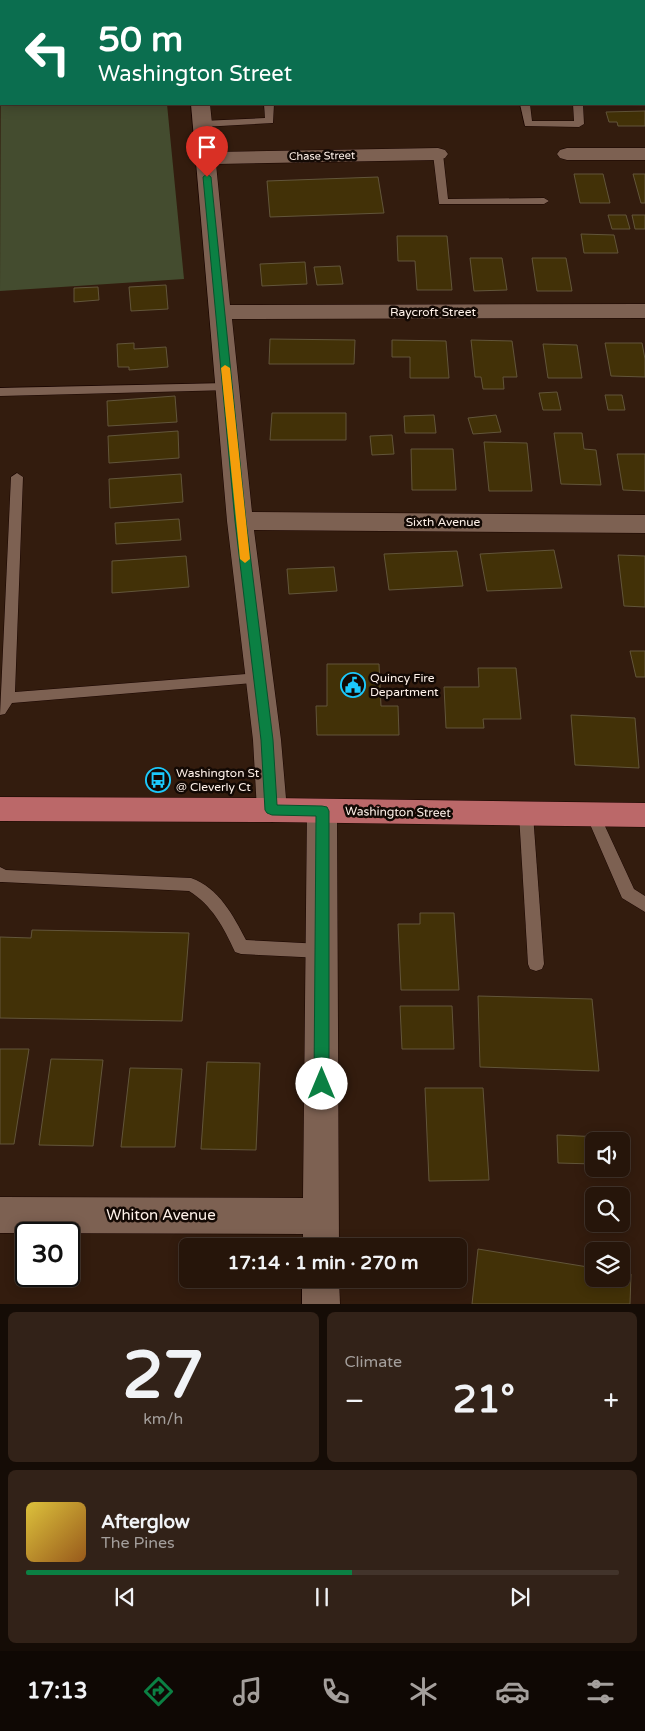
<!DOCTYPE html>
<meta charset="utf-8">
<style>
body{margin:0;font-family:"Varela Round",sans-serif;background:#322218;color:#f1f3f6;height:100vh;display:flex;flex-direction:column;font-size:19px;white-space:nowrap}
*{box-sizing:border-box;margin:0}
p{font-size:16px;color:#a49f9c}
.icon{flex:none;width:28px;height:28px;fill:none;stroke:currentColor;stroke-width:2;stroke-linecap:round;stroke-linejoin:round}
.map{position:relative;height:1304px;overflow:hidden}
.sheet{display:flex;flex-direction:column;gap:8px;padding:8px;background:#150c06;flex:1}
.sheet>*{flex:none}
.guide{position:absolute;left:0px;top:0px;width:645px;height:105px;box-shadow:0 2px 12px #0003,0 0 0 1px #42342b;background:#0b6e4f;color:#fff;overflow:hidden}
.controls{position:absolute;left:585px;top:1132px;display:grid;gap:10px}
.controls a{display:grid;place-items:center;width:45px;height:45px;border-radius:8px;background:#26150a;box-shadow:0 2px 12px #0003,0 0 0 1px #42342b;font-size:25px}
.speed{position:absolute;left:15px;top:1222px;display:flex;gap:10px;font-size:25px;font-weight:700;text-align:center}
.speed>*{display:grid;place-content:center;width:65px;height:65px;border-radius:50%;background:#26150a;box-shadow:0 2px 12px #0003,0 0 0 1px #42342b;line-height:1}
.speed .limit{border:2px solid #111;border-radius:8px;background:#fff;color:#111}
.pin{position:absolute;display:grid;place-items:center;width:42px;height:42px;color:#fff;margin:-51px -21px;border-radius:50% 50% 50% 0;rotate:-45deg;box-shadow:0 0 5px #0007}
.pin .icon{rotate:45deg}
.me{position:absolute;width:55px;margin:-28px;rotate:0deg;stroke-linejoin:round;filter:drop-shadow(0 0 4px #0008)}
.turn{display:flex;align-items:center;gap:18px;height:105px;padding:0 15px;font-size:22px}
.turn .icon{width:65px;height:65px;stroke-width:2.5}
.turn b{display:block;font-size:35px;line-height:42px}
.big{font-size:38px;font-weight:700;line-height:1.1}
.sheet .tile{flex:1;display:flex;flex-direction:column;justify-content:center;gap:8px;min-width:0;padding:0 18px;border-radius:8px;background:#322218}
.sheet .dial{align-items:center;gap:0}
.dial b{font-size:65px;line-height:1}
.song{display:flex;align-items:center;gap:15px}
.cover{width:60px;height:60px;border-radius:8px;background:linear-gradient(135deg,hsl(50 70% 55%),hsl(30 70% 35%))}
.played{height:5px;border-radius:2px;background:linear-gradient(90deg,#0b8043 55%,#42342b 55%)}
.keys{display:flex;justify-content:space-around;direction:ltr}
.heat{display:flex;justify-content:space-between;align-items:center;font-size:28px;direction:ltr}
.sheet .tiles{flex:1;display:grid;gap:8px;grid-template-columns:1fr 1fr}
.tile:last-child{grid-column:span 2}
.trip{position:absolute;left:179px;top:1238px;width:288px;height:50px;border-radius:8px;background:#26150a;box-shadow:0 2px 12px #0003,0 0 0 1px #42342b;font-weight:700;line-height:50px;text-align:center}
.menu{display:flex;height:80px;justify-content:space-around;align-items:center;background:#0f0804;color:#a49f9c}
.menu .icon{width:35px;height:35px}
.menu .selected{color:#0b8043}
.menu b{font-size:22px;color:#f1f3f6}
.map>svg:first-child{display:block}
</style>
<div class="map">
<svg width="645" height="1304" viewBox="0 0 645 1304">
<rect width="100%" height="100%" fill="#331c0e"/>
<polygon fill="#444c2f" points="1,27 1,104 167,104 184,279 0,291"/>
<g fill="#423107" stroke="#62553a">
<polygon points="645,111 645,126 618,126 617,122 609,122 606,112"/>
<polygon points="574,174 603,174 610,203 580,203"/>
<polygon points="633,174 645,174 645,203 641,203"/>
<polygon points="378,177 384,213 270,217 267,181"/>
<polygon points="608,215 626,215 630,229 612,229"/>
<polygon points="632,215 645,215 645,229 635,229"/>
<polygon points="581,234 614,235 618,253 584,253"/>
<polygon points="397,236 447,236 452,290 417,290 415,261 398,261"/>
<polygon points="470,258 502,258 507,290 474,291"/>
<polygon points="532,258 566,258 572,291 537,291"/>
<polygon points="305,262 307,284 262,286 260,264"/>
<polygon points="340,266 343,284 317,285 314,267"/>
<polygon points="166,285 168,309 131,311 129,287"/>
<polygon points="98,287 99,300 74,302 74,288"/>
<polygon points="270,339 355,340 354,364 269,364"/>
<polygon points="392,340 446,341 449,378 410,378 410,357 392,357"/>
<polygon points="471,340 512,341 517,377 503,377 504,389 483,389 481,377 475,377"/>
<polygon points="134,343 134,349 166,347 168,367 129,370 129,367 118,367 117,344"/>
<polygon points="605,343 642,343 645,359 645,377 611,376"/>
<polygon points="543,344 577,345 582,378 548,378"/>
<polygon points="557,392 561,410 543,410 539,393"/>
<polygon points="605,395 622,395 625,410 608,410"/>
<polygon points="175,396 177,422 108,426 107,401"/>
<polygon points="272,413 346,413 346,440 270,440"/>
<polygon points="434,415 436,433 405,433 404,416"/>
<polygon points="496,415 501,432 473,434 468,418"/>
<polygon points="178,431 179,458 109,463 108,436"/>
<polygon points="554,433 582,433 584,449 596,450 601,485 561,484"/>
<polygon points="392,435 394,454 372,455 370,436"/>
<polygon points="484,442 527,443 532,491 489,491"/>
<polygon points="411,449 453,449 456,490 412,490"/>
<polygon points="617,454 645,454 645,491 623,490"/>
<polygon points="181,474 183,502 110,508 109,479"/>
<polygon points="179,519 181,540 116,544 115,523"/>
<polygon points="554,550 562,588 487,591 480,554"/>
<polygon points="457,551 463,586 389,590 384,554"/>
<polygon points="618,555 645,556 645,607 624,606"/>
<polygon points="186,556 189,587 112,593 112,561"/>
<polygon points="334,567 337,591 289,594 287,569"/>
<polygon points="630,651 645,651 645,677 636,677"/>
<polygon points="327,664 379,664 381,706 398,706 399,735 317,735 316,706 327,706"/>
<polygon points="478,668 516,668 521,719 483,719 484,728 446,728 444,687 479,687"/>
<polygon points="571,715 635,718 639,768 575,765"/>
<polygon points="420,913 454,913 459,990 401,990 398,924 420,924"/>
<polygon points="32,930 189,933 182,1021 0,1018 0,937 31,938"/>
<polygon points="478,996 592,999 599,1071 480,1067"/>
<polygon points="400,1006 452,1006 454,1049 402,1049"/>
<polygon points="0,1049 29,1049 14,1144 0,1144"/>
<polygon points="51,1059 103,1060 93,1146 39,1145"/>
<polygon points="207,1062 260,1063 256,1150 201,1149"/>
<polygon points="130,1068 182,1069 175,1147 121,1147"/>
<polygon points="425,1088 483,1088 489,1180 429,1181"/>
<polygon points="557,1135 601,1137 602,1141 594,1141 594,1164 558,1163"/>
<polygon points="478,1249 594,1268 594,1279 621,1279 621,1273 631,1274 630,1304 472,1304"/>
</g>
<g fill="none" stroke-linecap="round" stroke-linejoin="round">
<defs>
<g id="lane">
<rect x="255" y="0" width="8" height="1"/>
<polygon points="264,104 274,104 273,123 202,127 197,124 202,121 265,118"/>
<polygon points="520,104 530,104 532,121 574,121 573,104 583,104 584,124 579,127 525,126"/>
<polygon points="438,151 443,154 448,199 544,198 549,201 544,204 439,204 433,154"/>
<polygon points="227,383 233,387 231,390 0,396 0,388"/>
<polygon points="17,473 23,477 15,692 259,673 264,674 266,678 264,682 12,703 5,714 0,715 11,477"/>
<polygon points="526,808 531,810 533,814 544,964 542,969 536,971 530,969 528,964 519,814 521,810"/>
<polygon points="593,809 598,811 634,889 645,896 645,912 622,898 586,815 588,811"/>
<path d="M 0,867 L 6,870 L 191,878 C 219,888 233,915 246,940 L 322,944 L 328,946 L 330,951 L 328,956 L 322,958 L 241,954 L 235,952 C 224,928 212,905 189,891 L 2,882 L 0,882 Z"/>
</g>
<g id="street">
<rect x="180" y="0" width="18" height="1"/>
<polygon points="570,0 593,0 594,1 571,1"/>
<polygon points="191,104 210,104 215,152 438,148 445,150 448,154 445,158 438,160 216,164 230,305 645,304 645,318 232,319 252,512 645,515 645,533 254,530 281,740 287,810 283,819 272,822 261,819 257,810 253,740 227,521"/>
<polygon points="567,148 645,148 645,160 567,160 560,158 557,154 560,150"/>
<polygon points="322,799 333,802 337,811 339,1246 303,1246 303,1234 0,1233 0,1197 303,1198 307,811 311,802"/>
<polygon points="302,1279 339,1279 340,1304 302,1304"/>
</g>
<polygon id="primary" points="0,797 272,798 645,803 645,827 272,822 0,821"/>
</defs>
<use href="#lane" stroke="#1a0500" stroke-width="1"/>
<use href="#street" stroke="#1a0500" stroke-width="1"/>
<use href="#primary" stroke="#1a0500" stroke-width="1"/>
<use href="#lane" fill="#7d6152" fill-rule="evenodd"/>
<use href="#street" fill="#7d6152" fill-rule="evenodd"/>
<use href="#primary" fill="#bb6869" fill-rule="evenodd"/>
</g>
<polygon fill="#0b8043" stroke="#07532c" points="207,174 211,177 246,521 273,740 277,805 322,806 327,807 329,811 329,1084 326,1088 322,1090 317,1088 314,1084 316,816 272,815 267,813 265,810 261,740 235,521 203,177"/>
<polygon fill="#f59e0b" points="225,365 230,368 250,559 245,563 240,559 221,368"/>
<defs>
<symbol id="civic-ring" viewBox="-11 -11 22 22"><circle r="9.5" fill="#130904" stroke="#1cc9fc" stroke-width="1.5"/><path d="M-.6-6.5H3V-4.5H.6V-3L4-1V1h2V6H-6V1h2V-1L-.6-3ZM-1.2 2.5V6h2.4V2.5Z" fill="#1cc9fc"/></symbol>
<symbol id="bus-ring" viewBox="-11 -11 22 22"><circle r="9.5" fill="#130904" stroke="#1cc9fc" stroke-width="1.5"/><path d="M-5-6H5V4H4V6H2V4H-2V6H-4V4H-5ZM-3.5-4V0h7V-4ZM-3.5 1.2v1.5H-2V1.2ZM2 1.2v1.5H3.5V1.2Z" fill="#1cc9fc"/></symbol>
</defs>
<g fill-rule="evenodd">
<use href="#civic-ring" x="339" y="671" width="28" height="28"/>
<use href="#bus-ring" x="144" y="766" width="28" height="28"/>
</g>
<g text-anchor="middle" dominant-baseline="central" stroke-width="5" stroke-linejoin="round" paint-order="stroke">
<g font-size="11" fill="#fff2ea" stroke="#130904">
<text transform="translate(322 156) rotate(-1)">Chase Street</text>
</g>
<g font-size="12" fill="#fff2ea" stroke="#130904">
<text x="433" y="312">Raycroft Street</text>
<text x="443" y="522">Sixth Avenue</text>
<text transform="translate(398 812) rotate(1)">Washington Street</text>
</g>
<g font-size="12" fill="#fff2ea" stroke="#130904" text-anchor="start">
<text x="370" y="678">Quincy Fire<tspan x="370" dy="14">Department</tspan></text>
<text x="176" y="773">Washington St<tspan x="176" dy="14">@ Cleverly Ct</tspan></text>
</g>
<g font-size="15" fill="#fff2ea" stroke="#130904">
<text x="161" y="1215">Whiton Avenue</text>
</g>
</g>
</svg>
<div class="controls">
<a><svg class="icon" aria-label="sound" viewBox="0 0 24 24"><path d="M4 9h4l5-4v14l-5-4H4zM17 9q2 3 0 6"/></svg></a>
<a><svg class="icon" aria-label="search" viewBox="0 0 24 24"><circle cx="10" cy="10" r="6"/><path d="M15 15l6 6"/></svg></a>
<a><svg class="icon" aria-label="layers" viewBox="0 0 24 24"><path d="M12 4l9 5-9 5-9-5zM3 14l9 5 9-5"/></svg></a>
</div>
<div class="speed"><div class="limit">30</div></div>
<div class="pin" style="left:207px;top:177px;background:#d93025"><svg class="icon" aria-label="arrive" viewBox="0 0 24 24"><path d="M6 21V4h12l-3 4 3 4H6"/></svg></div>
<svg class="me" style="left:322px;top:1084px" viewBox="-20 -20 40 40"><circle r="19" fill="#fff"/><path d="M0-13L10 11 0 6-10 11z" fill="#0b8043"/></svg>
<div class="trip">17:14 · 1 min · 270 m</div>
<div class="guide">
<div class="turn"><svg class="icon" aria-label="left" viewBox="0 0 24 24"><path d="M17 20v-9H6M10 6l-5 5 5 5"/></svg><div><b>50 m</b>Washington Street</div></div>
</div>
</div>
<section class="sheet">
<div class="tiles">
<div class="tile dial"><b>27</b><p>km/h</p></div>
<div class="tile"><p>Climate</p>
<div class="heat"><a>−</a><b class="big">21°</b><a>+</a></div>
</div>
<div class="tile">
<div class="song"><i class="cover"></i><div><b>Afterglow</b><p>The Pines</p></div></div>
<div class="played"></div>
<div class="keys"><svg class="icon" aria-label="previous" viewBox="0 0 24 24"><path d="M18 5L8 12l10 7zM5 5v14"/></svg><svg class="icon" aria-label="pause" viewBox="0 0 24 24"><path d="M8 5v14M16 5v14"/></svg><svg class="icon" aria-label="next" viewBox="0 0 24 24"><path d="M6 5l10 7-10 7zM19 5v14"/></svg></div>
</div>
</div>
</section>
<nav class="menu">
<b>17:13</b>
<svg class="icon selected" aria-label="directions" viewBox="0 0 24 24"><path d="M12 3l9 9-9 9-9-9zM9 14v-3h6M13 9l2 2-2 2"/></svg>
<svg class="icon" aria-label="music" viewBox="0 0 24 24"><path d="M9 18V5l10-2v13"/><circle cx="6" cy="18" r="3"/><circle cx="16" cy="16" r="3"/></svg>
<svg class="icon" aria-label="phone" viewBox="0 0 24 24"><path d="M5 4h4l2 5-3 2q2 4 5 5l2-3 5 2v4C11 20 4 13 5 4z"/></svg>
<svg class="icon" aria-label="climate" viewBox="0 0 24 24"><path d="M12 3v18M4 7l16 10M4 17L20 7"/></svg>
<svg class="icon" aria-label="car" viewBox="0 0 24 24"><path d="M5 17H2v-5l4-1 3-4h7l3 4 3 1v5h-3M9 17h6M6 11h13"/><circle cx="7" cy="17" r="2"/><circle cx="17" cy="17" r="2"/></svg>
<svg class="icon" aria-label="filters" viewBox="0 0 24 24"><path d="M4 7h16M4 17h16"/><circle cx="9" cy="7" r="2"/><circle cx="15" cy="17" r="2"/></svg>
</nav>
